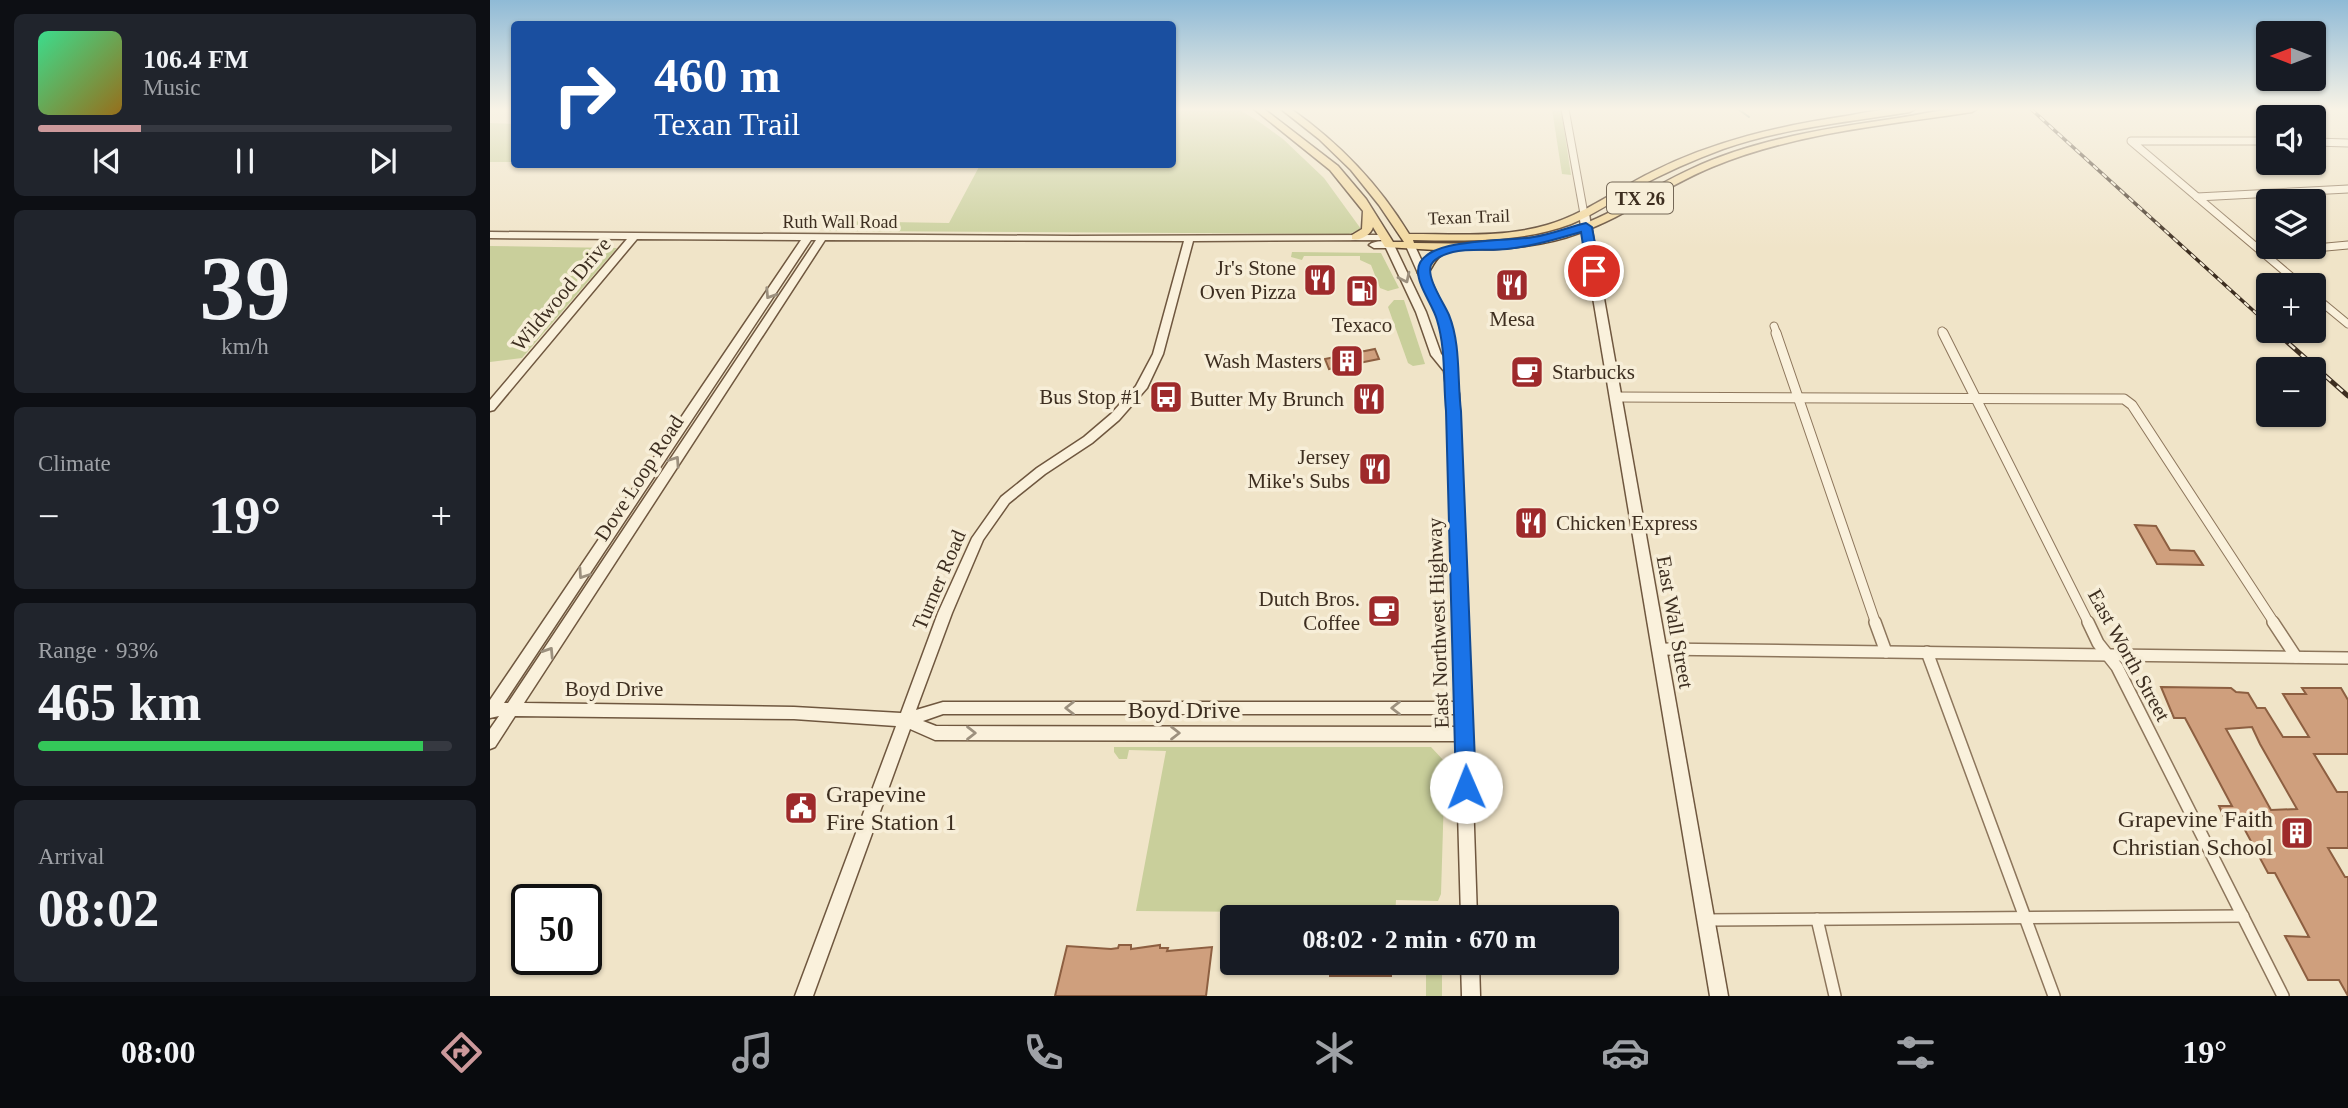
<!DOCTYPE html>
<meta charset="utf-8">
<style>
body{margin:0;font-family:Georgia,serif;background:#20242c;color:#f1f3f6;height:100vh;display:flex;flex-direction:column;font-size:26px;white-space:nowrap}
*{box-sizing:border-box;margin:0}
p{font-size:23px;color:#9ea1a6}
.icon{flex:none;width:38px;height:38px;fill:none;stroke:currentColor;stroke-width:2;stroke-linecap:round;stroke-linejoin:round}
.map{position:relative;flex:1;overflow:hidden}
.drawer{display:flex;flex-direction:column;gap:14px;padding:14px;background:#0d0f14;width:490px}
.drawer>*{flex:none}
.guide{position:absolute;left:21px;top:21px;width:665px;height:147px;border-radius:7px;box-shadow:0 2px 5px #0004;background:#1a4fa0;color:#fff;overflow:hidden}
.needle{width:46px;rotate:270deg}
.buttons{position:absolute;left:1766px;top:21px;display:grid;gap:14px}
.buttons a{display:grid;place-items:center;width:70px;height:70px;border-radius:7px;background:#171b24;box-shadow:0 2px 5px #0004;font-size:35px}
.speed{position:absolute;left:21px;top:884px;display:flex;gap:14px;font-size:35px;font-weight:700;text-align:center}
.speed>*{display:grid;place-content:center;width:91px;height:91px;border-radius:50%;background:#171b24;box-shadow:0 2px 5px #0004;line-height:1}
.speed .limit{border:4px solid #111;border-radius:10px;background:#fff;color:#111}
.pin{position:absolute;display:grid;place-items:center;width:60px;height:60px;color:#fff;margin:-30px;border:4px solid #fff;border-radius:50%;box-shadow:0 2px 7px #0007}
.me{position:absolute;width:77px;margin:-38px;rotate:359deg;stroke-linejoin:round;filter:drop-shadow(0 0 5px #0008)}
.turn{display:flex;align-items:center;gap:24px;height:147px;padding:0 28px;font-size:32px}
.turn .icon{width:91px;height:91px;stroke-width:2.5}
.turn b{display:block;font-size:49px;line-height:60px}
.big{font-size:52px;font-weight:700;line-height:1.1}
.drawer .card{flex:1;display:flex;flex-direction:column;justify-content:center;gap:10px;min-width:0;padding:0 24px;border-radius:10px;background:#20242c}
.drawer .dial{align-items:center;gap:0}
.dial b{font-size:91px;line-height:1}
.song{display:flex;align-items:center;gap:21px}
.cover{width:84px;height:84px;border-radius:10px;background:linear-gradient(135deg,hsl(150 70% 55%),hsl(40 70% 35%))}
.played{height:7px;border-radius:4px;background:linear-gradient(90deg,#cc999b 25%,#363941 25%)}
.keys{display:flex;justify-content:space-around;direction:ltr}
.heat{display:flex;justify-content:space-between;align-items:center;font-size:38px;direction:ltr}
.charge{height:10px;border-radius:5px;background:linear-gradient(90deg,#34c759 93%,#363941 0)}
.trip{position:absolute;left:730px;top:905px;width:399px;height:70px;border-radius:7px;background:#171b24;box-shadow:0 2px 5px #0004;font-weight:700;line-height:70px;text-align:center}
.tabs{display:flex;height:112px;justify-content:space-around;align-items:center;background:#090b0e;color:#9ea1a6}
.tabs .icon{width:49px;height:49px}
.tabs .on{color:#cc999b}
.tabs b{font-size:32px;color:#f1f3f6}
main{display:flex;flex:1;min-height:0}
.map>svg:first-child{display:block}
</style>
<main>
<section class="drawer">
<div class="card">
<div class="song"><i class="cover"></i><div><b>106.4 FM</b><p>Music</p></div></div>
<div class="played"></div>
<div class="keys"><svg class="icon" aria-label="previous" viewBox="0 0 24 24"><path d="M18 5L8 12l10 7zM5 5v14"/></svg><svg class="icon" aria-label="pause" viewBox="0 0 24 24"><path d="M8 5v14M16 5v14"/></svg><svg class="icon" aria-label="next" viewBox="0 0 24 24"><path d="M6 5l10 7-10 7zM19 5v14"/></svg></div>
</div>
<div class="card dial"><b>39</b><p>km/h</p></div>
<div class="card"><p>Climate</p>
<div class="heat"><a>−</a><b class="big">19°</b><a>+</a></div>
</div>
<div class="card"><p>Range · 93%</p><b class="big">465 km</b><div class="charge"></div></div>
<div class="card"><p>Arrival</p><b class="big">08:02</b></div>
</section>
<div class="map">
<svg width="1858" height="996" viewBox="0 0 1858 996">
<rect width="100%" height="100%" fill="#f0e4c8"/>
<g fill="#c9cf9b">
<polygon points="683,109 748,109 768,121 793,139 834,178 871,229 859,234 344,231 333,229 341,221 459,223 490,165 258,167 682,164"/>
<polygon points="1062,109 1071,109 1081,175 1072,174"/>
<polygon points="0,123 24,124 24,162 0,162"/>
<polygon points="0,246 127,248 32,358 0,362"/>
<polygon points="802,252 891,253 909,288 898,291 890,288 881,265 870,260 870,256 814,256 812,260 801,257"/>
<polygon points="904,300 914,300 935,364 923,366 918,363 898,307"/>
<polygon points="624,747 941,747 955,762 951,894 948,901 906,900 905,917 897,917 896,914 814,914 813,917 806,917 806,911 779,912 778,917 774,917 774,912 646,911 676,751 639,750 637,759 629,759 624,752"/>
<rect x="936" y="963" width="16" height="33"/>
</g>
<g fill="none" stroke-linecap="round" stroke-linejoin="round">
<polyline stroke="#6f938a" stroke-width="2" points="1248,109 1259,117"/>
</g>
<g fill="#cf9f7d" stroke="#8d5f41" stroke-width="2" fill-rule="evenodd">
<polygon points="885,349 889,359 839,369 835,359"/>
<polygon points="1645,525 1666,526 1680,550 1704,551 1713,565 1667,564"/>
<path d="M 1671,687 L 1741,688 L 1746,692 L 1758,693 L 1767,708 L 1775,708 L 1793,737 L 1819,737 L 1793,694 L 1816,694 L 1812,688 L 1851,688 L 1858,700 L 1858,754 L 1824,754 L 1847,792 L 1858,792 L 1858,848 L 1838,848 L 1855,877 L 1858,877 L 1858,996 L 1849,980 L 1818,980 L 1795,936 L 1819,937 L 1785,873 L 1778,873 L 1748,817 L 1734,817 L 1729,806 L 1742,806 L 1695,718 L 1684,718 ZM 1762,727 L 1770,744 L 1807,809 L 1781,810 L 1736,729 Z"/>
<polygon points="629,945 641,945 641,949 670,945 670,948 678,948 677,951 722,947 716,996 565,996 577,946 621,949 628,948"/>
<rect x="840" y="962" width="61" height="14"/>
</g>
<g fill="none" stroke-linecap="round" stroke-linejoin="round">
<defs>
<g id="street-far2">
<polyline points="1075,109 1094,214"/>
<polyline points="1778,141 1641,141 1811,285"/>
<polyline points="1824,142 1858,143"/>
<polyline points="1707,197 1858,189"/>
<polyline points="1772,253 1858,245"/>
<polyline points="1824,296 1858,324"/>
<polyline points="1284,326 1287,334"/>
<polyline points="1452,331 1454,334"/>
</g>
<g id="street-far1">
<polyline points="1286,333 1386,624"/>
<polyline points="1453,333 1599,624"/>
<polyline points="1126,397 1634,399 1642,405 1785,624"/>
</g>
<g id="street">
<polyline points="1385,622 1396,652"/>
<polyline points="1598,622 1608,643 1627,667 1793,996"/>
<polyline points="1783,622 1806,657"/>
<polyline points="1168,649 1858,658"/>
<polyline points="1437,652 1564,996"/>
<polyline points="1327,919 1345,996"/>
<polyline points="1216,920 1753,916"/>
</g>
<g id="secondary">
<polygon points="1094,211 1099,214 1238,996 1220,996 1089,214"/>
<path d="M 0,232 L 582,236 L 896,235 L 898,237 L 893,240 L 703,241 L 673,354 L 657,388 L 629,420 L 602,443 L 555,474 L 519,503 L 493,540 L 462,613 L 426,710 L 453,702 L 965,702 L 957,394 L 954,371 L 941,355 L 926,312 L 896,248 L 884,248 L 879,245 C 885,240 898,240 904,245 L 936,312 L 951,354 L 955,358 L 956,353 L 948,318 L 916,246 L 918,244 L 924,244 L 958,318 L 966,353 L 964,370 L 969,394 L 981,730 L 982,734 L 981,737 L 987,917 L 971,917 L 966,741 L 445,740 L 420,729 L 323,996 L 305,996 L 406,726 L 304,719 L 25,716 L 5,747 L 0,749 L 0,729 L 9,716 L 0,718 L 0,700 L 311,240 L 147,239 L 4,410 L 0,411 L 0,400 L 137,239 L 0,238 ZM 321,240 L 326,240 L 18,703 L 14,703 ZM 335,240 L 694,241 L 663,354 L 646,386 L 621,414 L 594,437 L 547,468 L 511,497 L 482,538 L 448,613 L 411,713 L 304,707 L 34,703 ZM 453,714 L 966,714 L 966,727 L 446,726 L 433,721 Z"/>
<polygon points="971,962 989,962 990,996 972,996"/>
</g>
<path id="primary" d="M 764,109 L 774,109 L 848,166 L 876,199 L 903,242 L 914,242 L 889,205 L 861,170 L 829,139 L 791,109 L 801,109 C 849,143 888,183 919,234 C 965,234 1013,238 1057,225 C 1095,214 1127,189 1162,172 C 1223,141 1289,126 1356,116 C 1379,112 1402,107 1425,109 L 1420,112 C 1358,122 1293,128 1233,149 C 1203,160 1174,173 1146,188 C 1124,200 1104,215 1081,224 C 1030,243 977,241 923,240 L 924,243 C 975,244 1028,245 1077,230 C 1122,216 1159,188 1201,169 C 1265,139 1339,128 1408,118 C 1433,114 1461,107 1487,109 L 1482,112 C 1396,125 1304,133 1222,167 C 1176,186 1136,216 1089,233 C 1063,243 1034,247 1006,249 C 993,250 976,247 963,250 C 941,255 944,272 934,276 L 928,273 C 931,262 936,255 946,250 L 895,247 L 883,227 C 881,235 870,241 862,239 L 862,235 L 872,229 L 873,211 L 840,170 Z"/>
</defs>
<use href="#street-far2" stroke="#8d765c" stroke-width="9"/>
<use href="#street-far1" stroke="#8d765c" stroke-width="11"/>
<use href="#street" stroke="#8d765c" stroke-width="14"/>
<use href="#secondary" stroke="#6f573f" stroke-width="3"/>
<use href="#primary" stroke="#5b4430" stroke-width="3"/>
<use href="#street-far2" stroke="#faf1dc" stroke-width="7"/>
<use href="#street-far1" stroke="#faf1dc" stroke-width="9"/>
<use href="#street" stroke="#faf1dc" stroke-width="11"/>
<use href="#secondary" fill="#faf1dc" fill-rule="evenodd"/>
<use href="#primary" fill="#f3d9a0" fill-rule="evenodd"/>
<defs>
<g id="rail-far1">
<polyline points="1541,109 1778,324"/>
<polyline points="1785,331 1789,334"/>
</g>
<polyline id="rail" points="1787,333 1858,396"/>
</defs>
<use href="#rail-far1" stroke="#3d2e20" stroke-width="3.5"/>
<use href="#rail" stroke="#3d2e20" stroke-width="5"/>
<use href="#rail-far1" stroke="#f7eed8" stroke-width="2" stroke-dasharray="6" stroke-linecap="butt"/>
<use href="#rail" stroke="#f7eed8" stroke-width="2.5" stroke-dasharray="8" stroke-linecap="butt"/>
</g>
<defs><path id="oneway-chevron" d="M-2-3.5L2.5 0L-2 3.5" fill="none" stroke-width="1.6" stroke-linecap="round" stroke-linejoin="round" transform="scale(1.75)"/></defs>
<g stroke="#9c907e">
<use href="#oneway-chevron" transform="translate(915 278) rotate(64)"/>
<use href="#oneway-chevron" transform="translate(280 294) rotate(123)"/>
<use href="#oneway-chevron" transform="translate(185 461) rotate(-56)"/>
<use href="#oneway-chevron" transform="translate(93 574) rotate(124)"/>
<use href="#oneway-chevron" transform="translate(59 652) rotate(-57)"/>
<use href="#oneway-chevron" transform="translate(580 708) rotate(180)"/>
<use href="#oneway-chevron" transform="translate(906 708) rotate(-180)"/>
<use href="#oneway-chevron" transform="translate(481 733)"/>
<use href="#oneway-chevron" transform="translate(685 733)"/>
</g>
<linearGradient id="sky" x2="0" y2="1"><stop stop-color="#8fbad6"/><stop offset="0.44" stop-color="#f8f3e6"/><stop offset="1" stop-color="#f8f3e6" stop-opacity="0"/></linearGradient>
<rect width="1858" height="248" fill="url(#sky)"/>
<path fill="#1a73e8" stroke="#114b97" stroke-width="2" d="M 1096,223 L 1102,227 L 1110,271 L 1108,273 L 1099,273 L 1097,271 L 1091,232 C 1067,239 1043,246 1017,249 C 1000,251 980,248 963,252 C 955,254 945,257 941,265 C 936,278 954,303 959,315 C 971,345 967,379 971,411 L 986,787 L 983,793 L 976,796 L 969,793 L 966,787 L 956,411 C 953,380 956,350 947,320 C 943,305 928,287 928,271 C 928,236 1020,242 1044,237 C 1062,234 1079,227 1096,223 Z"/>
<defs>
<symbol id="restaurant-square" viewBox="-11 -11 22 22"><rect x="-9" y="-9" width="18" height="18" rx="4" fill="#9e2a2b" stroke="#f7eed8"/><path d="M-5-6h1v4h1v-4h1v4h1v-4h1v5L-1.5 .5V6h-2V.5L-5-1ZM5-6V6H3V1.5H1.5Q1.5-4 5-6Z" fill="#fff"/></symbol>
<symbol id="fuel-square" viewBox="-11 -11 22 22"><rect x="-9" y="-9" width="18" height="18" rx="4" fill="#9e2a2b" stroke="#f7eed8"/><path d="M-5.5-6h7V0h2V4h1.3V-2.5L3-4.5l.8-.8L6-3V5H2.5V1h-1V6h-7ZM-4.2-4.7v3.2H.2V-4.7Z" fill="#fff"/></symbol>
<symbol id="building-square" viewBox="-11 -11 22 22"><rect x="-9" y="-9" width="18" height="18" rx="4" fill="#9e2a2b" stroke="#f7eed8"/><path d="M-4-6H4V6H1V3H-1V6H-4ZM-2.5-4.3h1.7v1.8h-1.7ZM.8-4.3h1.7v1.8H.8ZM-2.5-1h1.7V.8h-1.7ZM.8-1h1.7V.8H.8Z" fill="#fff"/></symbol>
<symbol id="cafe-square" viewBox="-11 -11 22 22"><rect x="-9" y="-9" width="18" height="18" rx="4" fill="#9e2a2b" stroke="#f7eed8"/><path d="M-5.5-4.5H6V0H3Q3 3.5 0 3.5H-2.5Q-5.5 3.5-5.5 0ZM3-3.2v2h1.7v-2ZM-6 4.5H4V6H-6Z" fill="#fff"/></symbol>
<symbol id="bus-square" viewBox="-11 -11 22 22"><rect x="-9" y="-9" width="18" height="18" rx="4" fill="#9e2a2b" stroke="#f7eed8"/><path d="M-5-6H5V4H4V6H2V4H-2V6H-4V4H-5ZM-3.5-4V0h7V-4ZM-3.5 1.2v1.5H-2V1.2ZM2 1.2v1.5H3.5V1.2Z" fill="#fff"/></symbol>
<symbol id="civic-square" viewBox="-11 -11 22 22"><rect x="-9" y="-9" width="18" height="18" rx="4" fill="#9e2a2b" stroke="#f7eed8"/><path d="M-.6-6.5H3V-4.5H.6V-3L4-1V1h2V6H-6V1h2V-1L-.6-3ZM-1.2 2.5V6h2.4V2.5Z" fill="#fff"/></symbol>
</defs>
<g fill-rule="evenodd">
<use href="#restaurant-square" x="811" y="261" width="38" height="38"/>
<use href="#restaurant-square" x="1003" y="266" width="38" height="38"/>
<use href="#fuel-square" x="853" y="272" width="38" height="38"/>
<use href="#building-square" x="838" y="342" width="38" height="38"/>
<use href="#cafe-square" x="1018" y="353" width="38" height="38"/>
<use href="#bus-square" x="657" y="378" width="38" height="38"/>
<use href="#restaurant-square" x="860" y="380" width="38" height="38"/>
<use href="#restaurant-square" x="866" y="450" width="38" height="38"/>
<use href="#restaurant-square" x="1022" y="504" width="38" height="38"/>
<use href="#cafe-square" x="875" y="592" width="38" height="38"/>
<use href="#civic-square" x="292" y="789" width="38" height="38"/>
<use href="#building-square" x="1788" y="814" width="38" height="38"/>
</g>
<g text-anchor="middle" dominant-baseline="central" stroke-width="7" stroke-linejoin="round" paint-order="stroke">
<g font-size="18" fill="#3d2e20" stroke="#f7eed8">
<text transform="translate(979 217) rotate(-2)">Texan Trail</text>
<text x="350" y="222">Ruth Wall Road</text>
</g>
<rect fill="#f7eed8" stroke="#756857" stroke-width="2" x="1117" y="182.5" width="66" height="31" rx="5"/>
<g font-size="19" font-weight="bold" fill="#3d2e20">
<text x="1150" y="198">TX 26</text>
</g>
<g font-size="21" fill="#3d2e20" stroke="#f7eed8" text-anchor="end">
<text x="806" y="268">Jr's Stone<tspan x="806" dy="24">Oven Pizza</tspan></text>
<text x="1022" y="319" text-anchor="middle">Mesa</text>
<text x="872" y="325" text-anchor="middle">Texaco</text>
<text x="832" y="361">Wash Masters</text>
<text x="1062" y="372" text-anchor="start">Starbucks</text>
<text x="652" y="397">Bus Stop #1</text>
<text x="854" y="399">Butter My Brunch</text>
<text x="860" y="457">Jersey<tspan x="860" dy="24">Mike's Subs</tspan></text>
<text x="1066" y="523" text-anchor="start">Chicken Express</text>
<text x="870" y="599">Dutch Bros.<tspan x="870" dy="24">Coffee</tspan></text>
</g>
<g font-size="21" fill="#3d2e20" stroke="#f7eed8">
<text transform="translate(71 294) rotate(-50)">Wildwood Drive</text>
<text transform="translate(149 478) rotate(-57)">Dove Loop Road</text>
<text transform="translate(449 580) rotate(-67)">Turner Road</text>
<text transform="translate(1185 622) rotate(80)">East Wall Street</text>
<text transform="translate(948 623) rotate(-92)">East Northwest Highway</text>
<text transform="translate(1639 655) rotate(61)">East Worth Street</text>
<text x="124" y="689">Boyd Drive</text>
</g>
<g font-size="24" fill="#3d2e20" stroke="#f7eed8">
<text x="694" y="710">Boyd Drive</text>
</g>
<g font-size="24" fill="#3d2e20" stroke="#f7eed8" text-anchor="start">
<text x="336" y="794">Grapevine<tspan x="336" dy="28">Fire Station 1</tspan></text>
<text x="1783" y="819" text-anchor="end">Grapevine Faith<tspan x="1783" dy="28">Christian School</tspan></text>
</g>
</g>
</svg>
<div class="buttons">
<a><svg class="needle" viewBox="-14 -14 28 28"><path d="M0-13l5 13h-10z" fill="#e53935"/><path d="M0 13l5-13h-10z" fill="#9ea1a6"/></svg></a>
<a><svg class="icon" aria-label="sound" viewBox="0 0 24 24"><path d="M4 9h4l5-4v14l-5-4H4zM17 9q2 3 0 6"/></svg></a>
<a><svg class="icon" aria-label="layers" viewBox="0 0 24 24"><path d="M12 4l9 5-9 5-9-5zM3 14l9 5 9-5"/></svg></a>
<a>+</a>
<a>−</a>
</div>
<div class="speed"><div class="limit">50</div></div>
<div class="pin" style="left:1104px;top:271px;background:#d93025"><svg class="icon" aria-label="arrive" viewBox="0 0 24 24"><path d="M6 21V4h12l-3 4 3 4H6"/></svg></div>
<svg class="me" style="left:976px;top:787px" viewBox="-20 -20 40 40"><circle r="19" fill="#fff"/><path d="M0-13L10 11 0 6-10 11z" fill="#1a73e8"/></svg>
<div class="trip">08:02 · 2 min · 670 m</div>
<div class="guide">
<div class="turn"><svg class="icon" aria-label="right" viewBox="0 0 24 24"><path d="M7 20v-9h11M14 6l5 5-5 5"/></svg><div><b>460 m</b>Texan Trail</div></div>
</div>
</div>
</main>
<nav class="tabs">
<b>08:00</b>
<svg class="icon on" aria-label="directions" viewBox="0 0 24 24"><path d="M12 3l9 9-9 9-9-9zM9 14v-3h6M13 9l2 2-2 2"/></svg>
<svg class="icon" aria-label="music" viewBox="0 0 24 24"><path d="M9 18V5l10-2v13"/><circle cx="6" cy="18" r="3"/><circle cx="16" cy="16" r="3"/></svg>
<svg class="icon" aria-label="phone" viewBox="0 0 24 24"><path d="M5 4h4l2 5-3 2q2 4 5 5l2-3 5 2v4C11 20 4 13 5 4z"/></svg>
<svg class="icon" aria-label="climate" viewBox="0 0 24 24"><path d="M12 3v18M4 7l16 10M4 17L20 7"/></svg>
<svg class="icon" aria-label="car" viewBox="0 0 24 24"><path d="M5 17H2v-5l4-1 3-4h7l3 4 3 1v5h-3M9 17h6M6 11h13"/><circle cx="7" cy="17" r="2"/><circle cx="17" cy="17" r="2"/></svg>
<svg class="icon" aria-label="filters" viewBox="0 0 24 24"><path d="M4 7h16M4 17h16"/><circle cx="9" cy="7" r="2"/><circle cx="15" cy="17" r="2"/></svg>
<b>19°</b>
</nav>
